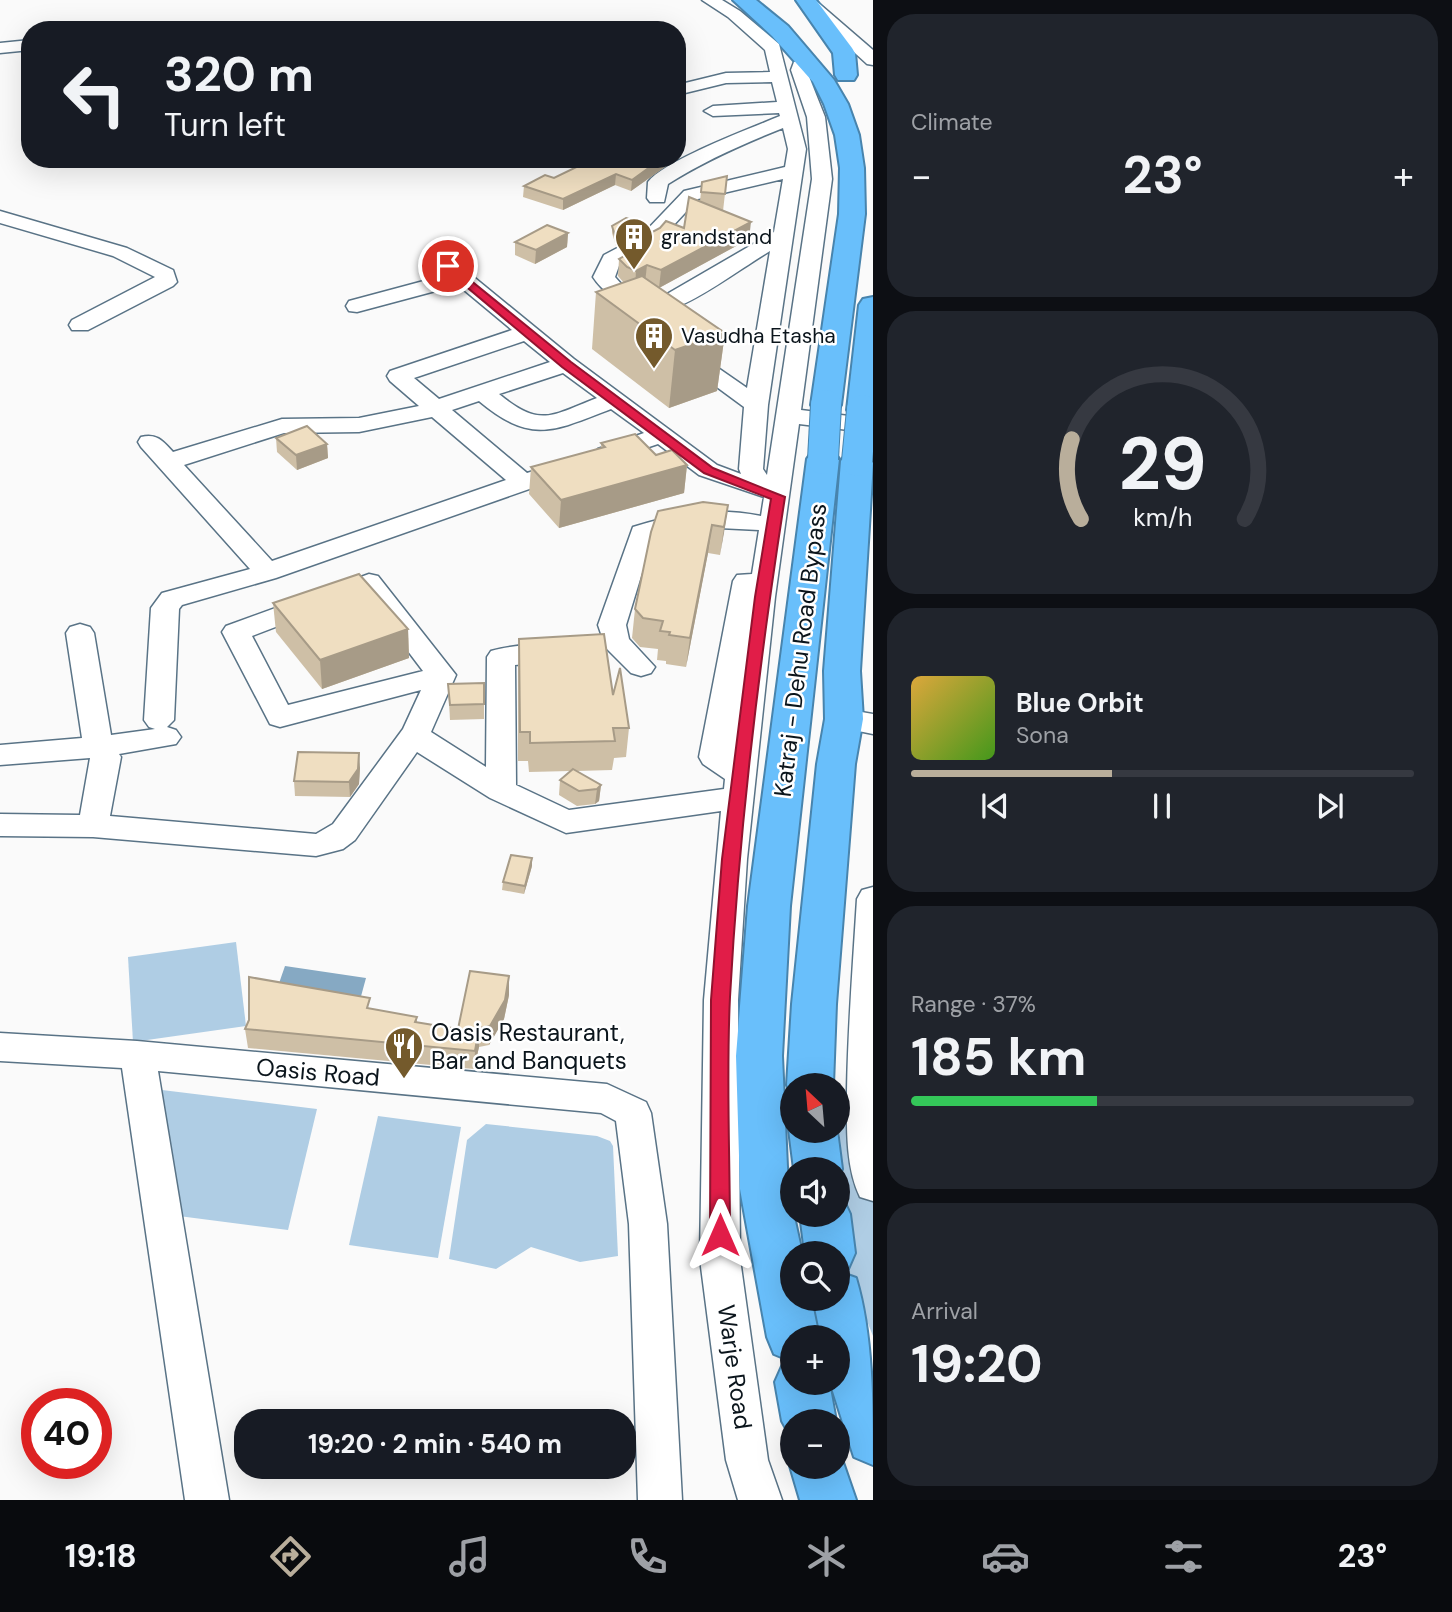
<!DOCTYPE html>
<meta charset="utf-8">
<style>
body{margin:0;font-family:"DM Sans",sans-serif;background:#20242c;color:#f1f3f6;height:100vh;display:flex;flex-direction:column;font-size:26px;white-space:nowrap}
*{box-sizing:border-box;margin:0}
p{font-size:23px;color:#9ea1a6}
.icon{flex:none;width:38px;height:38px;fill:none;stroke:currentColor;stroke-width:2;stroke-linecap:round;stroke-linejoin:round}
.map{position:relative;flex:1;overflow:hidden}
.drawer{display:flex;flex-direction:column;gap:14px;padding:14px;background:#0d0f14;width:579px}
.drawer>*{flex:none}
.top-card{position:absolute;left:21px;top:21px;width:665px;height:147px;border-radius:28px;box-shadow:0 7px 28px #0002;background:#171b24;color:#f1f3f6;overflow:hidden}
.needle{width:46px;rotate:334deg}
.tools{position:absolute;left:780px;top:1073px;display:grid;gap:14px}
.tools a{display:grid;place-items:center;width:70px;height:70px;border-radius:50%;background:#171b24;box-shadow:0 7px 28px #0002;font-size:35px}
.speed{position:absolute;left:21px;top:1388px;display:flex;gap:14px;font-size:35px;font-weight:700;text-align:center}
.speed>*{display:grid;place-content:center;width:91px;height:91px;border-radius:50%;background:#171b24;box-shadow:0 7px 28px #0002;line-height:1}
.speed .limit{border:10px solid #d22;background:#fff;color:#111}
.pin{position:absolute;display:grid;place-items:center;width:60px;height:60px;color:#fff;margin:-30px;border:4px solid #fff;border-radius:50%;box-shadow:0 2px 7px #0007}
.me{position:absolute;width:77px;margin:-38px;rotate:0deg;stroke-linejoin:round;filter:drop-shadow(0 0 5px #0008)}
.turn{display:flex;align-items:center;gap:24px;height:147px;padding:0 28px;font-size:32px}
.turn .icon{width:91px;height:91px;stroke-width:2.5}
.turn b{display:block;font-size:49px;line-height:60px}
.big{font-size:52px;font-weight:700;line-height:1.1}
.drawer .widget{flex:1;display:flex;flex-direction:column;justify-content:center;gap:10px;min-width:0;padding:0 24px;border-radius:28px;background:#20242c}
.drawer .dial{align-items:center;gap:0}
.dial svg{height:182px;overflow:visible;fill:none;stroke:#363941;stroke-width:7;stroke-linecap:round;text-anchor:middle}
.dial text{fill:#f1f3f6;stroke:none}
.song{display:flex;align-items:center;gap:21px}
.cover{width:84px;height:84px;border-radius:10px;background:linear-gradient(135deg,hsl(40 70% 55%),hsl(100 70% 35%))}
.played{height:7px;border-radius:4px;background:linear-gradient(90deg,#b9ae9b 40%,#363941 40%)}
.keys{display:flex;justify-content:space-around;direction:ltr}
.heat{display:flex;justify-content:space-between;align-items:center;font-size:38px;direction:ltr}
.charge{height:10px;border-radius:5px;background:linear-gradient(90deg,#34c759 37%,#363941 0)}
.trip{position:absolute;left:234px;top:1409px;width:402px;height:70px;border-radius:28px;background:#171b24;box-shadow:0 7px 28px #0002;font-weight:700;line-height:70px;text-align:center}
.tabs{display:flex;height:112px;justify-content:space-around;align-items:center;background:#090b0e;color:#9ea1a6}
.tabs .icon{width:49px;height:49px}
.tabs .active{color:#b9ae9b}
.tabs b{font-size:32px;color:#f1f3f6}
main{display:flex;flex:1;min-height:0}
.map>svg:first-child{display:block}
</style>
<main>
<div class="map">
<svg width="873" height="1500" viewBox="0 0 873 1500">
<rect width="100%" height="100%" fill="#fafafa"/>
<g fill="#afcde4">
<polygon points="236,942 246,1026 133,1042 128,957"/>
<polygon points="162,1090 317,1109 288,1230 171,1215"/>
<polygon points="378,1116 461,1127 438,1258 349,1245"/>
<polygon points="873,1117 873,1336 848,1274 839,1120"/>
<polygon points="486,1124 597,1136 610,1141 613,1146 618,1256 580,1262 531,1247 496,1269 449,1259 467,1140"/>
</g>
<polygon fill="#86a9c3" points="285,966 366,978 360,1000 277,989"/>
<g fill="none" stroke-linecap="round" stroke-linejoin="round">
<defs>
<g id="minor">
<path d="M 702,0 L 722,0 L 740,11 L 779,44 L 806,149 L 768,405 L 763,469 L 767,475 L 812,179 L 807,117 L 791,70 L 794,62 L 807,57 L 816,62 L 808,68 L 808,74 L 825,117 L 832,179 L 801,410 L 873,419 L 873,433 L 799,424 L 775,597 L 747,859 L 738,1000 L 740,1259 L 768,1460 L 782,1500 L 738,1500 L 726,1460 L 700,1259 L 704,1000 L 721,811 L 566,833 L 490,798 L 417,752 L 355,840 L 343,849 L 316,856 L 93,837 L 0,836 L 0,814 L 80,815 L 90,758 L 0,765 L 0,745 L 82,738 L 66,633 L 70,627 L 80,624 L 90,627 L 94,633 L 111,735 L 155,729 L 149,727 L 144,720 L 151,608 L 162,593 L 250,569 L 141,447 L 138,442 L 141,437 C 157,433 163,441 173,452 L 282,419 L 359,418 L 419,406 L 390,381 L 387,376 L 390,371 L 512,330 L 458,285 L 357,312 L 349,311 L 346,306 L 349,301 L 446,275 L 425,255 L 428,251 L 442,251 L 574,359 L 717,465 L 741,474 L 739,469 L 744,407 L 676,357 L 679,352 L 695,352 L 747,388 L 770,251 C 743,267 709,293 681,305 C 649,318 611,304 593,277 L 604,255 L 642,235 L 684,191 L 785,167 L 788,149 L 783,128 C 743,144 704,161 668,184 L 664,202 L 650,202 L 647,198 L 648,182 C 665,160 752,128 780,116 L 779,113 L 713,116 L 704,111 L 713,106 L 777,102 L 772,82 L 726,83 L 677,95 L 677,85 L 726,73 L 770,72 L 765,50 L 728,17 ZM 783,179 L 774,232 L 667,294 L 639,294 L 624,287 L 615,277 L 620,263 L 657,243 L 698,199 ZM 524,341 L 550,362 L 439,399 L 414,378 ZM 563,373 L 597,398 C 551,416 540,428 499,394 ZM 479,401 C 531,444 552,432 611,409 L 644,433 L 598,449 L 595,454 L 598,459 L 607,461 L 658,444 L 699,475 L 764,497 L 761,516 C 716,507 676,513 633,527 L 598,625 L 606,648 L 631,673 L 641,676 L 651,673 L 655,667 L 629,639 L 626,625 L 653,537 L 699,527 L 759,530 L 752,574 L 737,575 L 733,581 L 699,757 L 703,764 L 725,779 L 724,789 L 569,810 L 516,785 L 515,665 L 566,660 L 570,654 L 566,648 C 544,642 513,645 491,651 L 487,657 L 486,767 L 431,732 L 456,675 L 378,576 L 369,574 L 226,626 L 222,632 L 270,724 L 280,727 L 421,690 L 403,729 L 333,824 L 316,834 L 110,816 L 121,757 L 119,754 L 176,744 L 181,737 L 176,730 L 167,727 L 174,720 L 179,609 L 182,605 L 276,578 L 575,473 L 578,468 L 575,463 L 566,461 L 527,473 L 452,410 ZM 432,417 L 506,480 L 272,561 L 184,465 L 284,433 L 359,432 ZM 364,593 L 423,671 L 288,705 L 252,636 Z"/>
<polygon points="797,0 815,0 873,50 873,65 867,64"/>
<polygon points="30,40 30,50 0,53 0,43"/>
<polygon points="0,211 127,248 173,270 177,282 173,286 88,330 72,330 69,325 72,320 155,277 113,256 0,223"/>
<polygon points="844,709 873,714 873,734 834,726 829,719 834,712"/>
<path d="M 873,887 L 873,1201 L 860,1197 C 845,1166 847,1125 847,1091 C 848,1027 853,963 857,899 L 862,890 Z"/>
<polygon points="0,1033 137,1041 607,1084 646,1102 651,1113 667,1224 682,1500 638,1500 629,1224 616,1121 601,1113 158,1071 229,1500 185,1500 122,1068 0,1061"/>
</g>
<g id="highway">
<polygon points="733,0 756,0 788,26 834,80 848,104 859,135 864,168 865,214 841,405 837,411 826,414 815,411 811,405 839,214 840,168 835,135 824,104 813,82 772,36"/>
<polygon points="796,0 816,0 852,48 855,53 857,75 854,80 838,80 835,75 833,53"/>
<polygon points="873,297 873,416 862,419 851,416 847,410 859,305 863,299"/>
<polygon points="823,450 834,452 839,459 790,906 782,1056 788,1189 802,1253 793,1253 793,1298 811,1298 819,1337 793,1337 793,1382 829,1382 836,1421 793,1421 793,1441 782,1421 775,1382 783,1364 791,1361 774,1354 767,1337 740,1189 736,1056 748,906 807,459 812,452"/>
<polygon points="857,452 868,454 873,462 860,671 863,719 855,764 836,1004 833,1085 793,1085 793,1097 787,1085 792,1004 817,764 825,719 824,671 841,461 846,454"/>
<polygon points="793,1123 793,1130 837,1130 842,1169 838,1177 838,1169 794,1169 789,1130"/>
<path d="M 838,1197 L 843,1199 L 850,1214 L 855,1253 L 848,1269 L 839,1272 L 856,1278 C 873,1335 873,1403 873,1465 L 854,1457 L 830,1382 L 838,1382 L 838,1337 L 821,1337 L 813,1298 L 838,1298 L 838,1253 L 805,1253 L 800,1214 L 838,1214 Z"/>
<polygon points="838,1448 856,1500 800,1500 790,1466 793,1460 793,1466 838,1466"/>
</g>
</defs>
<use href="#minor" stroke="#597386" stroke-width="3"/>
<use href="#highway" stroke="#4884ad" stroke-width="4"/>
<use href="#minor" fill="#fff" fill-rule="evenodd"/>
<use href="#highway" fill="#69bffb" fill-rule="evenodd"/>
<defs>
<g id="highway-bridge">
<polyline points="823,459 826,405"/>
<polyline points="857,461 862,410"/>
</g>
</defs>
<use href="#highway-bridge" stroke="#4884ad" stroke-width="32" stroke-linecap="butt"/>
<use href="#highway-bridge" stroke="#69bffb" stroke-width="30"/>
</g>
<g fill="#cebfa6">
<polygon points="676,159 631,191 615,185 563,210 523,197 524,186 554,178"/>
<polygon points="727,176 723,211 749,239 659,288 725,333 717,391 669,408 592,349 596,292 624,283 618,276 619,259 623,257 624,247 684,228 700,201 702,182"/>
<polygon points="643,224 642,231 616,246 612,233 612,226"/>
<polygon points="568,233 567,247 535,264 515,255 515,242"/>
<polygon points="276,438 327,444 328,458 297,470 277,452"/>
<polygon points="601,443 656,455 687,465 684,493 559,528 529,494 531,467 601,448"/>
<polygon points="728,505 720,555 708,553 686,667 666,664 666,661 657,660 658,649 640,647 632,638 635,609"/>
<polygon points="273,603 408,629 409,658 322,689 276,632"/>
<polygon points="519,639 613,695 629,728 626,757 614,758 612,770 577,771 601,785 599,801 595,804 577,806 559,795 560,780 570,771 529,772 528,761 518,761 518,668"/>
<polygon points="484,683 484,719 450,720 448,684"/>
<polygon points="360,768 359,784 350,797 295,796 294,781"/>
<polygon points="532,866 524,894 502,890 503,882"/>
<polygon points="509,995 504,1019 489,1045 479,1047 474,1069 248,1048 245,1029 371,1009 417,1017 417,1022 458,1029"/>
</g>
<g fill="#a79b87">
<polygon points="680,147 679,158 677,159 677,148"/>
<polygon points="661,159 676,159 631,191 632,180"/>
<polygon points="616,174 615,185 563,210 563,199"/>
<polygon points="751,222 749,239 659,288 661,270"/>
<polygon points="643,224 642,231 616,246 616,239"/>
<polygon points="568,233 567,247 535,264 536,250"/>
<polygon points="647,265 645,283 635,289 636,271"/>
<polygon points="725,333 717,391 669,408 675,350"/>
<polygon points="327,444 328,458 297,470 296,455"/>
<polygon points="687,465 684,493 559,528 561,500"/>
<polygon points="728,505 724,533 720,555 724,527"/>
<polygon points="712,525 708,553 686,667 690,638"/>
<polygon points="408,629 409,658 322,689 320,660"/>
<polygon points="359,753 360,768 359,784 350,797 349,782"/>
<polygon points="601,785 599,801 595,804 597,789"/>
<polygon points="532,858 532,866 524,894 525,886"/>
<polygon points="509,976 509,995 504,1019 489,1045 490,1026"/>
<polygon points="479,1028 479,1047 474,1069 475,1051"/>
</g>
<g fill="#efdec1" stroke="#a79b87" stroke-width="2">
<polygon points="593,159 661,159 632,180 616,174 563,199 524,186 545,175 554,178"/>
<polygon points="727,176 725,194 701,192 702,182"/>
<polygon points="689,197 751,222 661,270 647,265 636,271 627,267 619,259 626,255 624,247 660,228 666,221 684,228"/>
<polygon points="626,218 643,224 616,239 612,226"/>
<polygon points="547,225 568,233 536,250 515,242"/>
<polygon points="642,276 725,333 675,350 596,292"/>
<polygon points="307,426 327,444 296,455 276,438"/>
<polygon points="635,434 656,455 672,450 687,465 561,500 531,467 605,447 601,443"/>
<polygon points="703,502 728,505 724,527 712,525 690,638 669,635 670,632 660,631 663,621 643,618 635,609 651,532 658,511"/>
<polygon points="359,574 408,629 320,660 273,603"/>
<polygon points="604,634 613,695 620,668 629,728 613,728 615,741 530,743 530,732 520,732 519,639"/>
<polygon points="484,683 484,704 450,705 448,684"/>
<polygon points="298,752 359,753 358,769 349,782 294,781"/>
<polygon points="573,769 601,785 597,789 579,791 560,780"/>
<polygon points="511,855 532,858 525,886 503,882"/>
<polygon points="470,971 509,976 505,1000 490,1026 479,1028 475,1051 245,1029 249,1020 249,977 370,998 367,1008 417,1017 415,1022 458,1029"/>
</g>
<path fill="#e11d48" stroke="#92132f" stroke-width="2" d="M 448,262 L 571,362 L 713,468 L 785,497 C 759,663 739,830 730,997 C 726,1076 730,1156 730,1235 L 727,1241 L 720,1244 L 713,1241 L 710,1235 L 711,1000 L 722,859 L 755,597 L 771,499 L 704,473 L 562,367 L 444,268 L 444,263 Z"/>
<defs>
<symbol id="building-pin" viewBox="-11 -11 22 30"><path d="M0 17L-7.5 6A9.5 9.5 0 1 1 7.5 6Z" fill="#745a2c" stroke="#fff"/><path d="M-4-6H4V6H1V3H-1V6H-4ZM-2.5-4.3h1.7v1.8h-1.7ZM.8-4.3h1.7v1.8H.8ZM-2.5-1h1.7V.8h-1.7ZM.8-1h1.7V.8H.8Z" fill="#fff"/></symbol>
<symbol id="restaurant-pin" viewBox="-11 -11 22 30"><path d="M0 17L-7.5 6A9.5 9.5 0 1 1 7.5 6Z" fill="#745a2c" stroke="#fff"/><path d="M-5-6h1v4h1v-4h1v4h1v-4h1v5L-1.5 .5V6h-2V.5L-5-1ZM5-6V6H3V1.5H1.5Q1.5-4 5-6Z" fill="#fff"/></symbol>
</defs>
<g fill-rule="evenodd">
<use href="#building-pin" x="612" y="215" width="44" height="60"/>
<use href="#building-pin" x="632" y="314" width="44" height="60"/>
<use href="#restaurant-pin" x="382" y="1024" width="44" height="60"/>
</g>
<g text-anchor="middle" dominant-baseline="central" stroke-width="5" stroke-linejoin="round" paint-order="stroke">
<g font-size="21" fill="#0b151c" stroke="#fff" text-anchor="start">
<text x="661" y="237">grandstand</text>
<text x="681" y="336">Vasudha Etasha</text>
</g>
<g font-size="24" fill="#0b151c" stroke="#fff">
<text transform="translate(800 650) rotate(-83)">Katraj - Dehu Road Bypass</text>
<text transform="translate(318 1072) rotate(5)">Oasis Road</text>
<text transform="translate(735 1367) rotate(82)">Warje Road</text>
</g>
<g font-size="24" fill="#0b151c" stroke="#fff" text-anchor="start">
<text x="431" y="1032">Oasis Restaurant,<tspan x="431" dy="28">Bar and Banquets</tspan></text>
</g>
</g>
</svg>
<div class="tools">
<a><svg class="needle" viewBox="-14 -14 28 28"><path d="M0-13l5 13h-10z" fill="#e53935"/><path d="M0 13l5-13h-10z" fill="#9ea1a6"/></svg></a>
<a><svg class="icon" aria-label="sound" viewBox="0 0 24 24"><path d="M4 9h4l5-4v14l-5-4H4zM17 9q2 3 0 6"/></svg></a>
<a><svg class="icon" aria-label="search" viewBox="0 0 24 24"><circle cx="10" cy="10" r="6"/><path d="M15 15l6 6"/></svg></a>
<a>+</a>
<a>−</a>
</div>
<div class="speed"><div class="limit">40</div></div>
<div class="pin" style="left:448px;top:266px;background:#d93025"><svg class="icon" aria-label="arrive" viewBox="0 0 24 24"><path d="M6 21V4h12l-3 4 3 4H6"/></svg></div>
<svg class="me" style="left:720px;top:1235px" viewBox="-20 -20 40 40"><path d="M0-17L14 15 0 8-14 15z" fill="#e11d48" stroke="#fff" stroke-width="4"/></svg>
<div class="trip">19:20 · 2 min · 540 m</div>
<div class="top-card">
<div class="turn"><svg class="icon" aria-label="left" viewBox="0 0 24 24"><path d="M17 20v-9H6M10 6l-5 5 5 5"/></svg><div><b>320 m</b>Turn left</div></div>
</div>
</div>
<section class="drawer">
<div class="widget"><p>Climate</p>
<div class="heat"><a>−</a><b class="big">23°</b><a>+</a></div>
</div>
<div class="widget dial"><svg viewBox="0 0 100 80">
<path d="M14 69A42 42 0 1 1 86 69"/>
<path d="M14 69A42 42 0 0 1 10 34" stroke="#b9ae9b"/>
<text x="50" y="56" font-size="32" font-weight="700">29</text>
<text x="50" y="72" font-size="11">km/h</text>
</svg></div>
<div class="widget">
<div class="song"><i class="cover"></i><div><b>Blue Orbit</b><p>Sona</p></div></div>
<div class="played"></div>
<div class="keys"><svg class="icon" aria-label="previous" viewBox="0 0 24 24"><path d="M18 5L8 12l10 7zM5 5v14"/></svg><svg class="icon" aria-label="pause" viewBox="0 0 24 24"><path d="M8 5v14M16 5v14"/></svg><svg class="icon" aria-label="next" viewBox="0 0 24 24"><path d="M6 5l10 7-10 7zM19 5v14"/></svg></div>
</div>
<div class="widget"><p>Range · 37%</p><b class="big">185 km</b><div class="charge"></div></div>
<div class="widget"><p>Arrival</p><b class="big">19:20</b></div>
</section>
</main>
<nav class="tabs">
<b>19:18</b>
<svg class="icon active" aria-label="directions" viewBox="0 0 24 24"><path d="M12 3l9 9-9 9-9-9zM9 14v-3h6M13 9l2 2-2 2"/></svg>
<svg class="icon" aria-label="music" viewBox="0 0 24 24"><path d="M9 18V5l10-2v13"/><circle cx="6" cy="18" r="3"/><circle cx="16" cy="16" r="3"/></svg>
<svg class="icon" aria-label="phone" viewBox="0 0 24 24"><path d="M5 4h4l2 5-3 2q2 4 5 5l2-3 5 2v4C11 20 4 13 5 4z"/></svg>
<svg class="icon" aria-label="climate" viewBox="0 0 24 24"><path d="M12 3v18M4 7l16 10M4 17L20 7"/></svg>
<svg class="icon" aria-label="car" viewBox="0 0 24 24"><path d="M5 17H2v-5l4-1 3-4h7l3 4 3 1v5h-3M9 17h6M6 11h13"/><circle cx="7" cy="17" r="2"/><circle cx="17" cy="17" r="2"/></svg>
<svg class="icon" aria-label="filters" viewBox="0 0 24 24"><path d="M4 7h16M4 17h16"/><circle cx="9" cy="7" r="2"/><circle cx="15" cy="17" r="2"/></svg>
<b>23°</b>
</nav>
